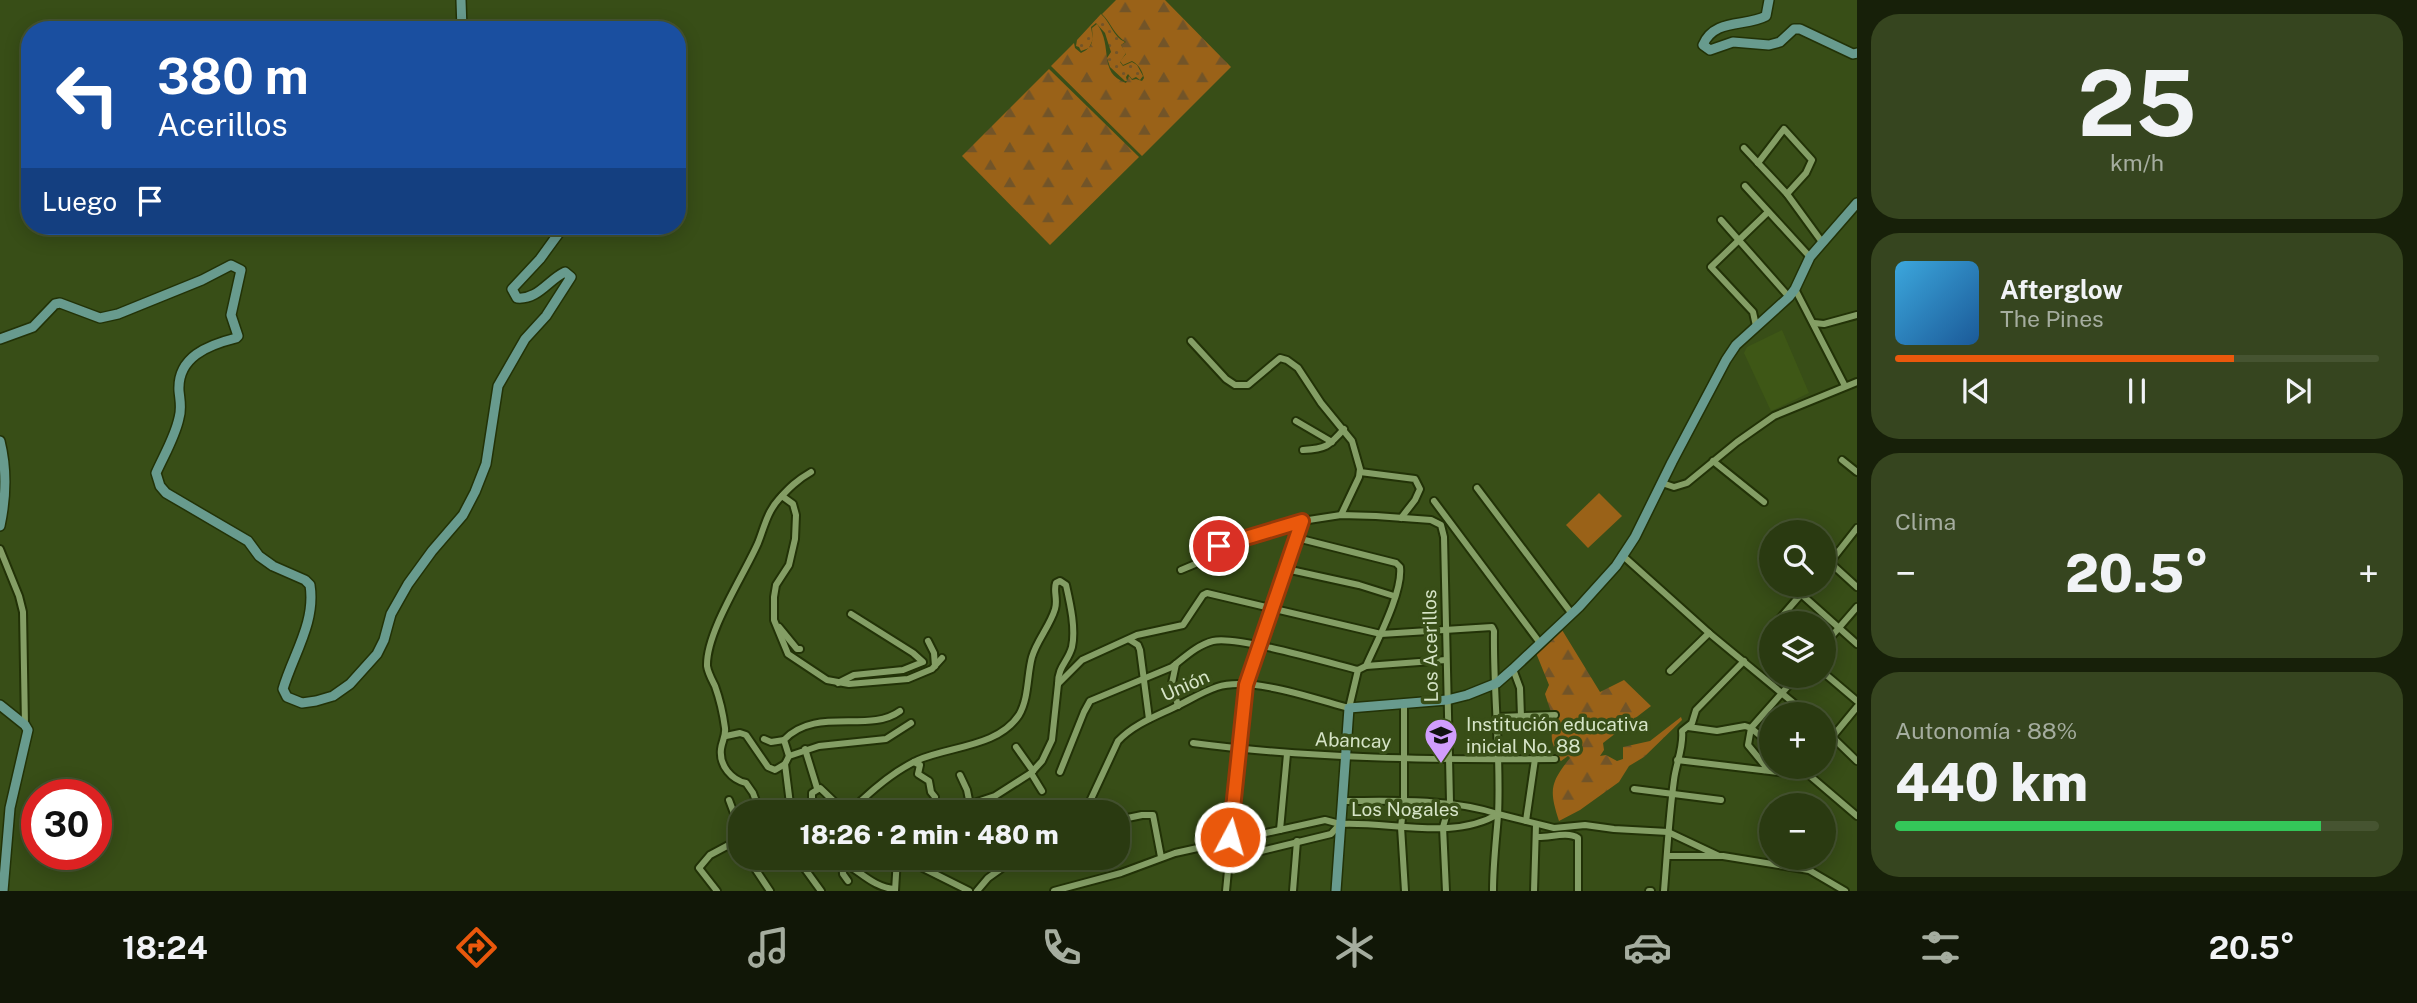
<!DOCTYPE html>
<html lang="es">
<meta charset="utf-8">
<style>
body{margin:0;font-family:"Public Sans",sans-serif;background:#36451f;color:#f1f3f6;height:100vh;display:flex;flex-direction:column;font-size:26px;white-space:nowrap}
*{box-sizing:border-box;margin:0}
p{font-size:23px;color:#a5ad9f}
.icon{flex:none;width:38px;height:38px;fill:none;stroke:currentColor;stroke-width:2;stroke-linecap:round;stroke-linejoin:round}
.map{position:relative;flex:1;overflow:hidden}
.details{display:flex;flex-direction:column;gap:14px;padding:14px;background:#172009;width:560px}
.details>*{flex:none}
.banner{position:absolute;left:21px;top:21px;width:665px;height:214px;border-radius:28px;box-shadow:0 4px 18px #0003,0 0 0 2px #465431;background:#1a4fa0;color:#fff;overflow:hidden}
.fabs{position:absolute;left:1759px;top:520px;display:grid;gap:14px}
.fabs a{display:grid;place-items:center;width:77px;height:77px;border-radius:50%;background:#2a3a11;box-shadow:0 4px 18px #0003,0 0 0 2px #465431;font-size:35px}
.speed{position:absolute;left:21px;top:779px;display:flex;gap:14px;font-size:35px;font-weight:700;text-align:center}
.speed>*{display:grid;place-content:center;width:91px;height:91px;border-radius:50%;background:#2a3a11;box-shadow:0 4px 18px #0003,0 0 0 2px #465431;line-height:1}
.speed .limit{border:10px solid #d22;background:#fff;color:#111}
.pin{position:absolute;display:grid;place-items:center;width:60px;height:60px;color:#fff;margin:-30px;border:4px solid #fff;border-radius:50%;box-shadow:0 2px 7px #0007}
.me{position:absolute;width:77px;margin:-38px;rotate:6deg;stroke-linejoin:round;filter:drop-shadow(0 0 5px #0008)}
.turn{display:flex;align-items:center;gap:24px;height:147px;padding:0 21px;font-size:32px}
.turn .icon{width:91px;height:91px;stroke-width:2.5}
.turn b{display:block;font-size:49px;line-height:60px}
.then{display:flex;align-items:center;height:66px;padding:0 21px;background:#0003;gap:14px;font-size:26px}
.big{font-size:52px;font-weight:800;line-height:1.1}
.details .card{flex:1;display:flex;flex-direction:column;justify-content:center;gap:10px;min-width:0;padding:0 24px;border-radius:28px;background:#36451f}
.details .dial{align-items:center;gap:0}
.dial b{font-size:91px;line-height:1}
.song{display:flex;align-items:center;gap:21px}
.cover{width:84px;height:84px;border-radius:10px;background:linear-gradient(135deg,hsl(200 70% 55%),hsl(210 70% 35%))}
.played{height:7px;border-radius:4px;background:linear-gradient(90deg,#ea580c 70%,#465431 70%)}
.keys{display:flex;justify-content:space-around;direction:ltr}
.heat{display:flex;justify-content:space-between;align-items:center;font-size:38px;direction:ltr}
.charge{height:10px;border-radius:5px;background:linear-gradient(90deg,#34c759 88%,#465431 0)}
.trip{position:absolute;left:728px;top:800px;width:402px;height:70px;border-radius:28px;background:#2a3a11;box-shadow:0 4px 18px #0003,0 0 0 2px #465431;font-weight:800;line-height:70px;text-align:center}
.tab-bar{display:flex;height:112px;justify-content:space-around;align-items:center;background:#111707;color:#a5ad9f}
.tab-bar .icon{width:49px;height:49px}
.tab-bar .on{color:#ea580c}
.tab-bar b{font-size:32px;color:#f1f3f6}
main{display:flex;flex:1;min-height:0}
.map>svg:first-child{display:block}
</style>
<main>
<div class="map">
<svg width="1857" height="891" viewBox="0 0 1857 891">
<defs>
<pattern id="grass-dots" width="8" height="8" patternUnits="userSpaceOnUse" patternTransform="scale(1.75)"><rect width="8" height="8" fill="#9a6218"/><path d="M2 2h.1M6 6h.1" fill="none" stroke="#725428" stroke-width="1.8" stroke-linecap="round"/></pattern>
<pattern id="forest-firs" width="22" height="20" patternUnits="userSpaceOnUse" patternTransform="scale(1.75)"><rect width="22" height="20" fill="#9a6218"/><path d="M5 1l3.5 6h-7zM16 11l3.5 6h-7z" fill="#725428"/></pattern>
</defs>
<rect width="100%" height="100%" fill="#384e17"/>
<polygon fill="#3e5716" points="1782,330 1809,393 1771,411 1744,353 1747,347"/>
<path fill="url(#grass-dots)" d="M 1101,14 C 1111,23 1113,37 1125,42 L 1121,45 L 1126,53 L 1120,62 L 1123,66 L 1132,62 L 1137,65 L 1143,76 L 1140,80 L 1136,77 L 1132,79 L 1128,74 L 1126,77 L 1127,81 L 1125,81 L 1110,67 L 1107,58 L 1111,52 L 1105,33 L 1096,23 L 1091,27 L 1093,39 L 1089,48 L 1081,51 L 1079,47 L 1076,46 L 1077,40 Z"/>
<g fill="url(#forest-firs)">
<path d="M 1116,0 L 1165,0 L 1231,67 L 1142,156 L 1051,66 L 1074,43 L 1075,48 L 1081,53 C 1094,47 1093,40 1092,28 L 1097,24 C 1114,47 1097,72 1126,83 L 1129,76 L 1132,80 L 1136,79 L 1142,81 L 1144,78 C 1142,70 1139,65 1132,61 L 1123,65 L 1120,61 L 1126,54 L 1121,45 L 1126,42 C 1114,35 1112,24 1102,14 Z"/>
<polygon points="1049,69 1139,157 1050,245 962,156"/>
<path d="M 1559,625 L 1600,692 L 1624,680 L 1651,706 L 1603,743 L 1604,750 L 1600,756 L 1606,755 L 1617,761 L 1623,759 L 1623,747 L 1650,741 L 1681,717 L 1682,720 L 1644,757 L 1629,766 L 1619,782 L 1580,810 L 1559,821 C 1549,790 1550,783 1570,758 L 1568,756 L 1561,761 L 1557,758 L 1552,741 L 1551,720 L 1556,715 L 1551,712 L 1545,694 L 1549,685 L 1534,648 Z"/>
</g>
<polygon fill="#9a6218" points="1599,493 1622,516 1588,548 1566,525"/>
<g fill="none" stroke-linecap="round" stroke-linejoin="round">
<defs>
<g id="street">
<polyline points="1744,148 1787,194 1822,242"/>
<polyline points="1758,163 1784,129 1812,160 1806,173 1787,194"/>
<polyline points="1745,186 1810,257"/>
<polyline points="1721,220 1789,297"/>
<polyline points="1795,289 1845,386"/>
<polyline points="1814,323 1824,324 1857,315"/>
<polyline points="1756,326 1753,312 1711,267 1768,212"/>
<polyline points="1191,341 1226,379 1235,385 1248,385 1280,358 1287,360 1298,368 1321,403 1352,441 1360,469 1359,477 1341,515"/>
<polyline points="1296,421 1332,442"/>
<path d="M 1303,450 C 1326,449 1329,446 1344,429"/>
<polyline points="1842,460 1857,472"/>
<polyline points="1713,461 1764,502"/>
<polyline points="1360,472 1415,479 1420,489 1415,500 1401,518"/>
<polyline points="1662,483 1674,487 1687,483 1737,442 1774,416 1857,382"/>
<polyline points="1477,488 1572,614"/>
<polyline points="782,496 793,504 796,515 795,539 789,565 776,585 774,597 774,620 788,654 827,680 849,684 908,679 932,669 942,658"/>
<polyline points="1434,501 1540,643"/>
<polyline points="1794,528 1798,532"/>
<polyline points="0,549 19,596 23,612 25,725"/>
<polyline points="1622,555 1709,633 1807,714"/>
<polyline points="1824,557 1857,587"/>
<polyline points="1286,569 1359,585 1394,596"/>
<polyline points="1181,570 1200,562 1219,546 1302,521 1341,515 1376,516 1431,520 1441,525 1444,537 1450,802 1443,827 1446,891"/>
<polyline points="1824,570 1857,528"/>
<polyline points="1801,594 1857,644"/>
<polyline points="1776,623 1810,584"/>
<polyline points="779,627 797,649 800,649"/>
<polyline points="1130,640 1138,645 1140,650 1149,719"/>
<polyline points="928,641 934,653 935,666"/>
<polyline points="1824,645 1857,607"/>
<polyline points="1176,664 1172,683 1178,706"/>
<polyline points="1366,666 1446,660"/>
<polyline points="1513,669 1520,688 1521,717"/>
<polyline points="1670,671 1709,633"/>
<polyline points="1824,673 1857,701"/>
<polyline points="838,683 854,675 903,670 923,662 913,653 851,614"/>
<polyline points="1404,704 1404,801 1401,827 1405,891"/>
<polyline points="1497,717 1555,715"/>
<polyline points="1688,727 1717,731 1745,726 1751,728 1748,745 1766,767 1764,770"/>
<polyline points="1824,729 1857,761"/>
<polyline points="726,736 740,733 746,735 768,767 775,770 785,764 789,756 819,746 886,739 911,723"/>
<polyline points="764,739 771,742 784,740"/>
<path d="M 1193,743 C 1313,759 1434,760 1555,759"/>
<polyline points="1771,745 1751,728 1797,676"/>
<polyline points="1016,747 1033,771"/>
<polyline points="1824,747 1857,707"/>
<polyline points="805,749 817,788"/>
<path d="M 789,756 L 784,740 C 816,706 869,734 900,711"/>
<polyline points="1677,760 1787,773 1802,769 1805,766"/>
<polyline points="914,762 920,765 918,774 929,781 931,792 935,797"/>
<polyline points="785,764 791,812"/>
<polyline points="1802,769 1857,816"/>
<path d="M 1060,772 L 1084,712 L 1090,701 L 1172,667 C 1184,658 1197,645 1213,641 C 1235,635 1330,663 1358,670"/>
<polyline points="1031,773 1042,791"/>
<polyline points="960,775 967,790 970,805"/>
<polyline points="1634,789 1721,800"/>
<polyline points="729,800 738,824 739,841"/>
<path d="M 861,801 C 878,785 896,770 918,760 C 950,746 998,747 1019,715 C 1029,698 1027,675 1032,657 C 1037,640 1050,626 1055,609 C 1058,599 1053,591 1056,583 L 1060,581 L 1066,585 C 1070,603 1076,628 1072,647 C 1068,662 1058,666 1058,684"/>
<path d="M 1342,801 C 1395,801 1448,798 1498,814"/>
<polyline points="760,811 791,808"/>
<path d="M 760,812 L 753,793 L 746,783 C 732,780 719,766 721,749 C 722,741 726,736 725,728 C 723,713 720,700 715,686 C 712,680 708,673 707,666 C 706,632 744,575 758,543 C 764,528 767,512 779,499 C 789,488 797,480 811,472"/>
<polyline points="812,812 812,793 820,788 845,812"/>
<path d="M 947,812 L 995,796 L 1031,773 L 1042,761 L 1052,740 L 1058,684 L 1082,660 L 1137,635 L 1183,625 L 1203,595 L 1207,593 L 1381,634 L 1492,627 L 1494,631 C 1493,692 1501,754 1498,815 C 1496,841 1493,865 1493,891"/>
<path d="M 1085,812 L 1118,741 C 1133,725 1154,717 1173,708 C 1188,701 1202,692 1217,687 C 1251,676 1315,699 1349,708 L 1358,670 L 1366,666 C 1377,641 1403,592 1400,567 L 1396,563 L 1297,538"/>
<polyline points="1118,820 1142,815 1153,815 1161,857"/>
<polyline points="1526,821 1535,759"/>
<polyline points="1280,830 1287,754"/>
<path d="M 1536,837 C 1549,838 1567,831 1578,838 L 1578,891"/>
<polyline points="1667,856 1723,856 1809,870 1845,891"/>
<polyline points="748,858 770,891"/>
<polyline points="797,858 821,891"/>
<polyline points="903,858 969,891"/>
<polyline points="842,859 843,874 848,881"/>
<polyline points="1229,859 1331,834 1340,824"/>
<path d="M 843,862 C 860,871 874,888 895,889"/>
<polyline points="717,891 699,868 710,855 740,839"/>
<polyline points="895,891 897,858"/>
<polyline points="977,891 988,878 1016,858"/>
<path d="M 1054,891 L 1121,873 L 1175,853 L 1325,820 L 1340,824 C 1389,821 1454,841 1498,814 L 1554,828 L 1585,825 L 1614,829 L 1668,832 L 1719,856"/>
<polyline points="1226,891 1246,685 1302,521"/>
<polyline points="1293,891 1297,841"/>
<polyline points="1534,891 1536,825"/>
<polyline points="1649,891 1651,891"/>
<path d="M 1664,891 C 1667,854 1669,817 1674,780 C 1676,763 1684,747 1682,731 L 1692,723 L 1696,710 L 1744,661"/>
</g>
<g id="secondary">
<polyline points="461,0 462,30"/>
<path d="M 1769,0 L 1766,16 C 1746,27 1714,18 1703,45 L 1710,50 L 1733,42 L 1769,45 L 1780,42 L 1794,29 L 1800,29 L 1853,54 L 1857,53"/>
<path d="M 0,339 L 33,327 L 55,304 L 60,303 L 100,318 L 118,314 L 202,280 L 231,265 L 241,270 L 231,315 L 238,336 L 236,338 C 208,345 177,357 179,391 C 180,401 182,408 179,418 C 175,437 164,455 156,473 L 160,486 L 166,493 L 248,541 L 259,556 L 273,566 L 305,580 L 310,585 C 316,622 293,655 283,689 L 287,697 L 302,703 L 316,701 L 333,696 L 350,684 L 377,654 L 384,640 L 391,614 L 408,584 L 432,551 L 463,515 L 475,492 L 486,464 L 498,386 L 525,339 L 546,316 L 571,277 L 565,272 C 548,280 538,300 517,298 L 512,289 L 540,259 L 564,226"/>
<path d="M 0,441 C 7,469 6,498 0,526"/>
<polyline points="0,705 25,725 28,730 10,808 3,891"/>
<polyline points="1336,891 1349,708 1447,700 1467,695 1497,683 1513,669 1579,607 1616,566 1635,537 1672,462 1726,360 1736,345 1789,297 1795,289 1810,257 1857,203"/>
</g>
</defs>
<use href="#street" stroke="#223207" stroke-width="10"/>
<use href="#secondary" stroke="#223207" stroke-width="12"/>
<use href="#street" stroke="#849e65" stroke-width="6"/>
<use href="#secondary" stroke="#689b8e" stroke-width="9"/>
</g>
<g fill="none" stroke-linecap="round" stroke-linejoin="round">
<defs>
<polyline id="route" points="1219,546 1302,521 1246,685 1230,837"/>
</defs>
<use href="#route" stroke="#983908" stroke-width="18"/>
<use href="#route" stroke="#ea580c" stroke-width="12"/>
</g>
<defs>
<symbol id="school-pin" viewBox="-11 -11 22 30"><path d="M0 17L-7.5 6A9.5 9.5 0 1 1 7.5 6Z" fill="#d19dfe" stroke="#384e17"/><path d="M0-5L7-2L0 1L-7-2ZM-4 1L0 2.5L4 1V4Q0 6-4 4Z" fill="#111"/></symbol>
</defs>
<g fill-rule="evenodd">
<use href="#school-pin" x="1422" y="716" width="38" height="52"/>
</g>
<g text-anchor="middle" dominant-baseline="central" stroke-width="7" stroke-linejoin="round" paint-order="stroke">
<g font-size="19" fill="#d6e4c7" stroke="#384e17">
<text transform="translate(1430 646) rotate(-91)">Los Acerillos</text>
<text transform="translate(1185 685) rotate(-24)">Unión</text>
<text transform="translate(1353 740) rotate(2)">Abancay</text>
<text x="1405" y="809">Los Nogales</text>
</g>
<g font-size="19" fill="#d6e4c7" stroke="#384e17" text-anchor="start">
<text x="1466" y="724">Institución educativa<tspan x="1466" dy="22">inicial No. 88</tspan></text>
</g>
</g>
</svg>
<div class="fabs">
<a><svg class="icon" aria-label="search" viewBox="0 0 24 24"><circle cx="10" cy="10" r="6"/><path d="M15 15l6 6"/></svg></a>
<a><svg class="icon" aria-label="layers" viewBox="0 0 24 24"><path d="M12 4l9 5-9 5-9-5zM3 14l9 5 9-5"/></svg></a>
<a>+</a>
<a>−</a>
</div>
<div class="speed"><div class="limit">30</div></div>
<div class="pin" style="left:1219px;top:546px;background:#d93025"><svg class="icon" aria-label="arrive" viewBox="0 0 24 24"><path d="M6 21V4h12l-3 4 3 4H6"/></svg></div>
<svg class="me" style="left:1230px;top:837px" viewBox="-20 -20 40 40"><circle r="17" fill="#ea580c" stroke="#fff" stroke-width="3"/><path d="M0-11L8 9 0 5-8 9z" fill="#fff"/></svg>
<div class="trip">18:26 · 2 min · 480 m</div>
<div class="banner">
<div class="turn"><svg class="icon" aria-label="left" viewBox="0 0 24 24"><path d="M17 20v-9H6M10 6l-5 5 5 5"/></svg><div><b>380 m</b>Acerillos</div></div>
<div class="then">Luego<svg class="icon" aria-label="arrive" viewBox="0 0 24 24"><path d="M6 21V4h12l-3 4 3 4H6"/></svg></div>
</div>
</div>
<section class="details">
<div class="card dial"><b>25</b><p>km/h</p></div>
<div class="card">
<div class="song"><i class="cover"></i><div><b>Afterglow</b><p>The Pines</p></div></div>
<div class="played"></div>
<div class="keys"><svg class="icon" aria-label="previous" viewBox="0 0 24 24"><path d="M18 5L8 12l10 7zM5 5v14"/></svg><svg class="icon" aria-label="pause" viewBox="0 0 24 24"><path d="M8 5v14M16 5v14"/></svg><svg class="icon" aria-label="next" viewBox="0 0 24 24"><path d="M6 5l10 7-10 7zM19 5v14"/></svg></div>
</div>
<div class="card"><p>Clima</p>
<div class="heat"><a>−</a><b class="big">20.5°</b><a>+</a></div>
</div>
<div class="card"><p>Autonomía · 88%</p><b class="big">440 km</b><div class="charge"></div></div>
</section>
</main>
<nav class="tab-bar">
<b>18:24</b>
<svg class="icon on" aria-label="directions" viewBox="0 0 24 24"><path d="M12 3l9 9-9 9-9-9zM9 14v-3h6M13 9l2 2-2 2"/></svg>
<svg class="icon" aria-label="music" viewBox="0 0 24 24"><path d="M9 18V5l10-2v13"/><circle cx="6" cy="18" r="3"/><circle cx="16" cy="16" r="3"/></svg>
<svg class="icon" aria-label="phone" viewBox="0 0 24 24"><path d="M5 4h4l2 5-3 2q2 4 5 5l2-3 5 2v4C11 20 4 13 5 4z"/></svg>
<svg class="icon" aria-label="climate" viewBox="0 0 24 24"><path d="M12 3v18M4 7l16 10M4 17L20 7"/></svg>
<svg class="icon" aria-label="car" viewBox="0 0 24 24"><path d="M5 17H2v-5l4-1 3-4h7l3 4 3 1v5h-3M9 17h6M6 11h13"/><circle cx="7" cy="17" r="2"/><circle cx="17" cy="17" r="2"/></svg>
<svg class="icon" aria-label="filters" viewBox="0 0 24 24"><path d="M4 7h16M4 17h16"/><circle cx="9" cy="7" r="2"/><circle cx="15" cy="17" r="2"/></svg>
<b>20.5°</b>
</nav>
